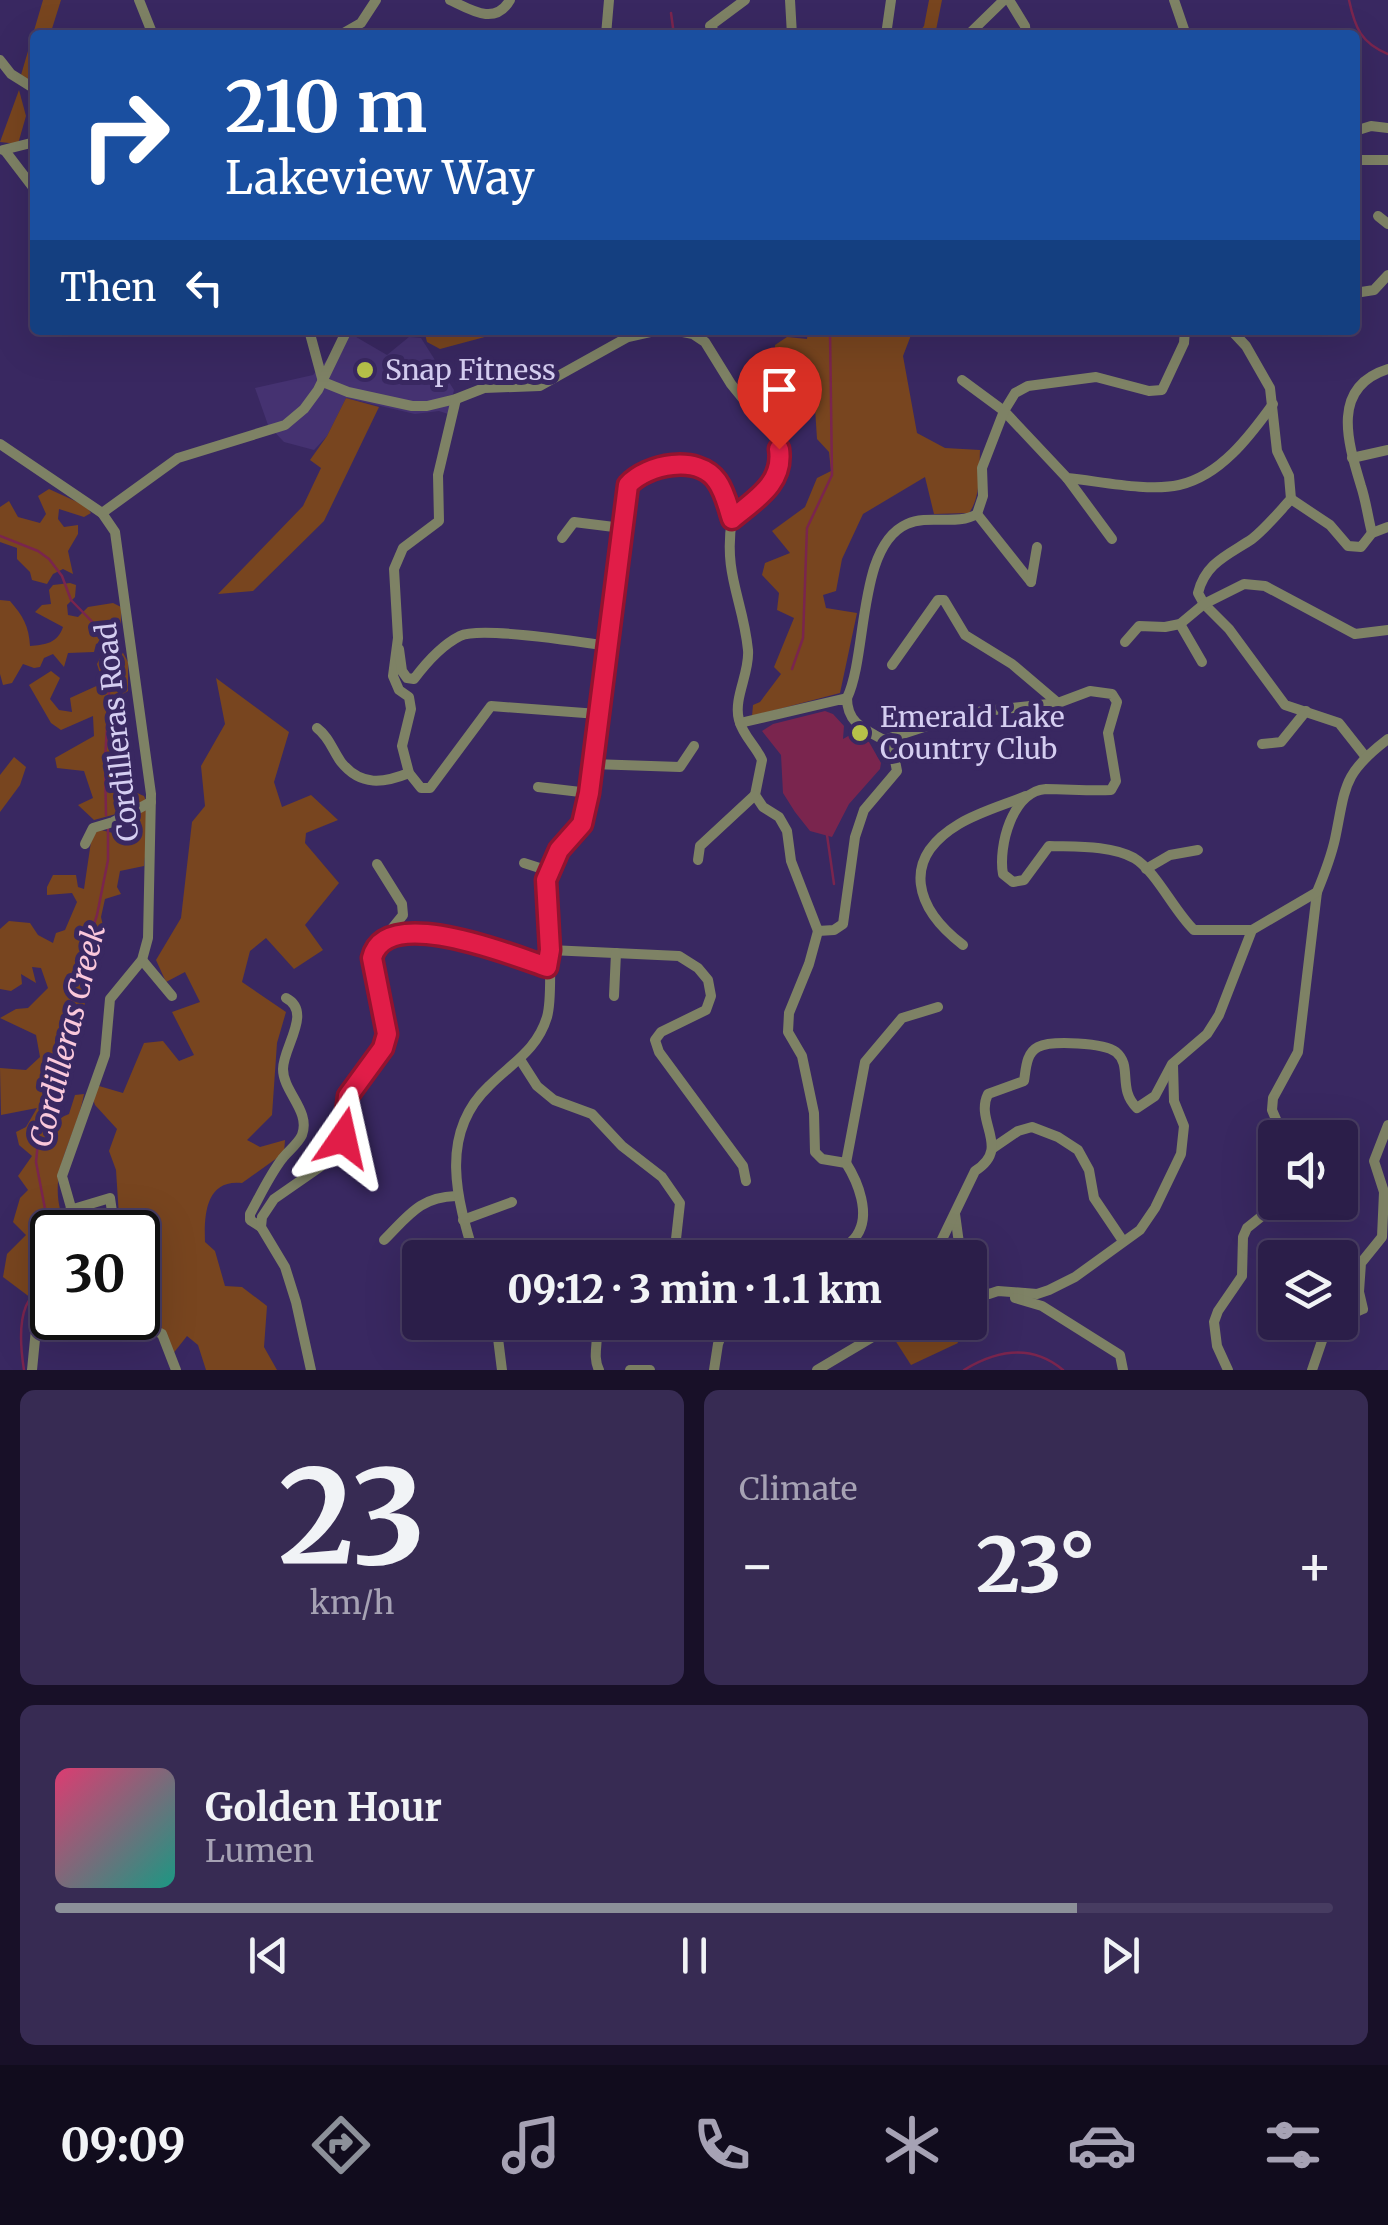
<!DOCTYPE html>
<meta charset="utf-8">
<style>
body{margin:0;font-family:Merriweather,serif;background:#372b53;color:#f1f3f6;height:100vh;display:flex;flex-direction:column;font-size:38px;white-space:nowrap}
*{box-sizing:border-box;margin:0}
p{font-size:32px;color:#a6a2b4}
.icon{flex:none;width:55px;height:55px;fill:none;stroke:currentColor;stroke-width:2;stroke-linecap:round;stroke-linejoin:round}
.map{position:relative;height:1370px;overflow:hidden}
.sheet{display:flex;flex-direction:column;gap:20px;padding:20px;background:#181028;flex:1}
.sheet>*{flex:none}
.guide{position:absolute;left:30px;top:30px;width:1330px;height:305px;border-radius:10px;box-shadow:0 10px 40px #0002,0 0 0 2px #473c61;background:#1a4fa0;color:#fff;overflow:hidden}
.tools{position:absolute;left:1258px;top:1120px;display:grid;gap:20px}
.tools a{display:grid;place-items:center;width:100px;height:100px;border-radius:10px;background:#2b1e49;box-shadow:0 10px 40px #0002,0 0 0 2px #473c61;font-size:50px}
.speed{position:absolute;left:30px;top:1210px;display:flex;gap:20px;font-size:50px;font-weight:700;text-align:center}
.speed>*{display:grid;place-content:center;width:130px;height:130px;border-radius:50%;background:#2b1e49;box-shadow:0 10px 40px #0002,0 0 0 2px #473c61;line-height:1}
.speed .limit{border:5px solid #111;border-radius:15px;background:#fff;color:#111}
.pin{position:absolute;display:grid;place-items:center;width:85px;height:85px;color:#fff;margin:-102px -42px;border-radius:50% 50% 50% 0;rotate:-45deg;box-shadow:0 0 10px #0007}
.pin .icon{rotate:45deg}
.me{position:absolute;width:110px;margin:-55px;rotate:11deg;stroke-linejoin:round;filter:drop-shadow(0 0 8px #0008)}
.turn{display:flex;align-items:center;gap:35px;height:210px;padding:0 30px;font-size:45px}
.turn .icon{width:130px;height:130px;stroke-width:2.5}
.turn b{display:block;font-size:70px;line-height:85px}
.then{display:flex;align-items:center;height:95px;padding:0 30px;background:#0003;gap:20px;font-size:38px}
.big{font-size:75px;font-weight:800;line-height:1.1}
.sheet .card{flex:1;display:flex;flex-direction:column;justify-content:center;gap:15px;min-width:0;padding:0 35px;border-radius:15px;background:#372b53}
.sheet .dial{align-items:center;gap:0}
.dial b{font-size:130px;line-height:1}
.song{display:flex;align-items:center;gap:30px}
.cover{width:120px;height:120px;border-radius:15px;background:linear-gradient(135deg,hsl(340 70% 55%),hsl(170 70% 35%))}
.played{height:10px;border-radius:5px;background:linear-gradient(90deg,#8c9099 80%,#473c61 80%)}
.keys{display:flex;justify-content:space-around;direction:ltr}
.heat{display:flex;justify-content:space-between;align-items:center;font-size:55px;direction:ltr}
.sheet .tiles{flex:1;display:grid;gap:20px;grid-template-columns:1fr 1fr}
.card:last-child{grid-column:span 2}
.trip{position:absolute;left:402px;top:1240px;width:585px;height:100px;border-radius:10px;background:#2b1e49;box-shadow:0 10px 40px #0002,0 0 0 2px #473c61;font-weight:800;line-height:100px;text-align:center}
.menu{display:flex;height:160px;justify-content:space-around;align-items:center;background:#110c1d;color:#a6a2b4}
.menu .icon{width:70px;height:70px}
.menu .selected{color:#8c9099}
.menu b{font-size:45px;color:#f1f3f6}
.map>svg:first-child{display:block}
</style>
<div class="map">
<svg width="1388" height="1370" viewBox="0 0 1388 1370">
<rect width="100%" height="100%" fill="#392861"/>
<polygon fill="#453271" points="351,334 387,355 409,337 421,338 454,390 448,414 439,411 415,414 346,398 327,436 314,450 284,442 268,425 255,388 313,375"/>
<g fill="#78451f">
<polygon points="43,0 61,0 50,35 35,35 35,84 21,75"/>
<polygon points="929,0 942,0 935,35 917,35 924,26"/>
<polygon points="19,90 26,116 18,144 0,142"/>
<polygon points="424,330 494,330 496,334 440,349 427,342"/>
<path d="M 808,330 L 913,330 L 903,356 L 917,433 L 945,448 L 980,450 C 979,471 981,497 969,513 L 934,514 L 925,477 L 863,514 L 842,559 L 836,591 L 823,595 L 826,608 L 857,613 L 840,693 L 752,716 L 753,705 L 760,702 L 781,674 L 774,667 L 794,618 L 777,610 L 779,593 L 762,575 L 765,563 L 790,553 L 772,531 L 805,507 L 817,478 L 831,471 L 829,452 L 817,439 L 815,408 L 793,394 L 795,384 L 811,376 L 806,365 L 788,367 L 775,357 L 775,345 L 787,337 L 807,339 Z"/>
<polygon points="346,398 379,407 324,521 253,591 218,594 303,506 321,468 310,460 327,436"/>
<polygon points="49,489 86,506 91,513 84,517 59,509 58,519 64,527 78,525 78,534 68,551 73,574 63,569 53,574 47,584 32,580 30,572 17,559 17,548 0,542 0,507 9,501 18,517 40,523 46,514 38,496"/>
<path d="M 70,583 L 76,585 L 75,597 L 67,605 L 68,615 L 78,617 L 88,607 L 113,603 L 121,607 L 121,623 L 116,636 L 96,644 L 94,652 L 68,653 L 64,667 L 53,654 L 44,658 L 40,667 L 34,668 L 23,664 L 12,683 L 3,685 L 0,674 L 0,600 L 10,601 C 23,616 29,626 30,646 C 45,645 58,643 63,627 L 35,612 L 42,605 L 51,604 L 49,590 L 53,585 Z"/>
<path d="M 117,642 L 128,662 L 128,691 L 116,698 L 120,708 C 110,722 115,732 114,747 C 113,757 109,754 110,763 C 112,781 129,790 144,796 L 150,810 L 144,866 L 120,871 L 117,887 L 121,894 L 105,899 L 101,917 L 104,930 L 95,939 L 96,950 L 81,986 L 85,1002 L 81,1026 L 69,1039 L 63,1065 L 53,1067 L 62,1096 L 50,1108 L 55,1120 L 69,1114 L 75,1095 L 84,1094 C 75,1144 40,1178 69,1232 L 52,1232 L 52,1306 L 39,1304 L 3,1277 L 7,1254 L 26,1235 L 13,1222 L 20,1198 L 28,1190 L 18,1176 L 32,1156 L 19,1145 L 16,1132 L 26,1127 L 37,1108 L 1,1115 L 0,1068 L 26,1070 L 40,1057 L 36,1035 L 0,1018 L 16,1009 L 28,1008 L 48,988 L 41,968 L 32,967 L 36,983 L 21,974 L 22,984 L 11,991 L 0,989 L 0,929 L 9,921 L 30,923 L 38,935 L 53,943 L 56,933 L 65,930 L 77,902 L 72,893 L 47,895 L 47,887 L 53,875 L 76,875 L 78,887 L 84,889 L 93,828 L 117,834 L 131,832 L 127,811 L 94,820 L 78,805 L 93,798 L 84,771 L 57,768 L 55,758 L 94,736 L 93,716 L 61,730 L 51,723 L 29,685 L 51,671 L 60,678 L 50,699 L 59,710 L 72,712 L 70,698 L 103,683 L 97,664 L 102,654 Z"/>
<path d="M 216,678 L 289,732 L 274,782 L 282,807 L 311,795 L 338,820 L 306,833 L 305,843 L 339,883 L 305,925 L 323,950 L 294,969 L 266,938 L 250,951 L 242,982 L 286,1012 L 277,1043 L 272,1115 L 247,1140 L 260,1147 L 285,1140 L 284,1153 L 242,1183 C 206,1179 204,1214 205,1242 L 215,1251 L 225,1286 L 242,1287 L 267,1306 L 264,1347 L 277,1370 L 206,1370 L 198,1345 L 187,1336 L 172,1355 L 159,1321 L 138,1312 L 138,1232 L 120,1232 L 116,1170 L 109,1151 L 117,1129 L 95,1105 L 90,1091 L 99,1086 L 123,1093 L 144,1043 L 163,1041 L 179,1061 L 194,1055 L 172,1012 L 200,1002 L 185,972 L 166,982 L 156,960 L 181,918 L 192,822 L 205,806 L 201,766 L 225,724 Z"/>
<polygon points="14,757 26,767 20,785 0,812 0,775"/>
<polygon points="913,1323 951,1323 958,1343 911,1365 893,1337 898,1330"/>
</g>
<polygon fill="#7a254e" points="825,711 833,714 844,726 843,739 850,735 869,742 881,763 880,769 849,804 832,837 810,831 795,812 783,793 781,755 762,731 773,724"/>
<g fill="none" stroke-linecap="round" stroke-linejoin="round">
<g stroke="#7a254e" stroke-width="2.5">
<path d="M 1349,0 C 1355,28 1361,43 1388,54"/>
<polyline points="671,13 674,35"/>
<polyline points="0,536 38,551 49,559 62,576 71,600 107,637 110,676 105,760 106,815"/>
<polyline points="792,669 803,638 807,528 832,475 830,330"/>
<polyline points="827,835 834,884"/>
<polyline points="52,1245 36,1162 40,1123 78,973 97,915 108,860 108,827"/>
<path d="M 24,1370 C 21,1351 18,1325 26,1306 C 34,1289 49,1278 52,1258"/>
<path d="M 964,1370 C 997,1350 1032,1344 1063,1370"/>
</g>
<g stroke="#7e8265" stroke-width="10">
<polyline points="139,0 153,35"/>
<path d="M 450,0 C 471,10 495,26 510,0"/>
<polyline points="790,0 792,35"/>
<polyline points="1009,0 1025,26 1026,35"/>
<polyline points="1174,0 1186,35"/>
<polyline points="340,35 361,23 376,0"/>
<polyline points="606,35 609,0"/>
<polyline points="717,35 710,26 745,0"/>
<polyline points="886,35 891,0"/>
<polyline points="968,35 1004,0"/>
<polyline points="0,60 11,74 35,89"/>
<polyline points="1355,131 1371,126 1388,128"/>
<polyline points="3,150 35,142"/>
<polyline points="6,152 35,190"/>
<polyline points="1355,160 1388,160"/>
<polyline points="1378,216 1388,224"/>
<polyline points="1355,293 1374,290 1388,275"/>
<polyline points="309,330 323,382 348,392 412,406 427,406 456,399 484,388 540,386 628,337 659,330"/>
<path d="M 673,330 L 693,334 L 705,342 L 731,384 L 774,437 L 779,449 L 779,471 L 776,481 L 732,519 C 723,575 743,599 748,650 C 750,673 733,698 739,720 C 743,736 756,746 762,760 L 755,795 L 763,807 L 779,817 L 787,831 L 791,861 L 818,931 L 834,930 L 843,924 L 855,837 L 864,810 L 897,771 L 893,750 L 884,740"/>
<path d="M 1231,330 L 1246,346 L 1270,388 L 1277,451 L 1289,476 L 1291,499 C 1279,512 1266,528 1252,539 C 1228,555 1205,563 1198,593 L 1204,604 L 1229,629 L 1285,705 L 1339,723 L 1365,756"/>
<path d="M 962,380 L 1004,411 L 1067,478 C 1099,481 1148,492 1179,485 C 1220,476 1250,436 1273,404"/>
<polyline points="456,399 438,475 439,521 403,548 394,569 398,638 393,676 399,690 409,697 411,709 402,746 409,773 421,788 430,788 491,706 598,714"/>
<polyline points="0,444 102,513 115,532 151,794 148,938 142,960 110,999 105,1055 62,1176 78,1232"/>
<polyline points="1352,458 1388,450"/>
<polyline points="1067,478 1112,539"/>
<polyline points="1291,499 1330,525 1348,546 1361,547 1372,533 1388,527"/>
<polyline points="102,513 178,458 285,425 304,409 318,390 347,330"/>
<polyline points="977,514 1031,582"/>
<path d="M 1372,533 C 1368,518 1366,501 1361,486 C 1348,443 1330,387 1388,369"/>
<polyline points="562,538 574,522 622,528"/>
<polyline points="1031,582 1037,547"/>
<polyline points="1180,624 1202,662"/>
<polyline points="1125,642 1139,626 1165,627 1180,624 1204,604 1244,584 1265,586 1355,634 1388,630"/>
<path d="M 399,649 L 402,671 L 407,678 L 414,679 C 426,663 442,645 460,636 C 480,626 581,642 608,646"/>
<polyline points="892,665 938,600 944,600 965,635 1012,664 1058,703"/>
<path d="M 847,698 C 868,654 857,546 907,524 C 929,514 957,526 977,514 L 983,496 L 982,468 L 1004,411 L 1015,393 L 1028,386 L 1096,377 L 1149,391 L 1162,390 L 1184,343 L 1185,330"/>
<path d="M 740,723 L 847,698 C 847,723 864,729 884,740 L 967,713 L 1058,703 L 1090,691 L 1112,694 L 1117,702 L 1108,733 L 1116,781 L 1111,790 C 1089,791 1067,789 1046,789 C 1012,791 998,847 1003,874 L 1013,882 L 1024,880 L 1049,846 C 1075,847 1110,845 1134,858 C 1156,871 1174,911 1194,930 L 1252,930"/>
<path d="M 317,728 C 329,737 332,749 341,762 C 361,787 384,783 409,773"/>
<polyline points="1262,744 1281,742 1306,711"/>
<polyline points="592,764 680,767 694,746"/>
<polyline points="538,787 589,793"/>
<polyline points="85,844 93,828 113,822 151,802"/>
<polyline points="698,860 700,846 755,795"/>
<polyline points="524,863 549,871"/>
<polyline points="377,864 402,904 403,915 386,936"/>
<polyline points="1146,869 1170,855 1198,850"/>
<polyline points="818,931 809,964 789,1013 788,1032 802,1056 814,1113 815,1152 822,1159 846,1163 865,1062 902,1018 938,1007"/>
<path d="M 963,945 C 916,909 899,860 959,824 C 979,812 1004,805 1026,796"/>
<polyline points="550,950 679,956 698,968 708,980 711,996 706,1010 661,1032 655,1040 659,1052 743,1166 746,1181"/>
<polyline points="142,960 172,996"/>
<polyline points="614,996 616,953"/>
<polyline points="521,1061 537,1086 554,1100 592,1114 622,1146 662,1177 680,1203 675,1248 666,1258"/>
<polyline points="1284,1138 1272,1110 1273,1098 1298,1052 1317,892"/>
<polyline points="993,1148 1018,1131 1032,1127 1058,1137 1078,1150 1089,1170 1094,1198 1123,1241"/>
<polyline points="70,1210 110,1198 115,1232"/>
<polyline points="955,1214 961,1258"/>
<polyline points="463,1220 512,1202"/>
<path d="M 261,1227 L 250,1220 L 250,1214 C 260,1196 269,1176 282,1159 C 287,1152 298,1144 302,1135 C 311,1111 283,1092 283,1069 C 283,1047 313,1012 286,998"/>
<path d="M 384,1240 C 409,1215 420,1197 456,1196"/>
<path d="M 475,1258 C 457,1200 438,1134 489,1086 C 512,1063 537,1050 547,1017 C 552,1000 550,945 548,926 C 547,910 543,895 546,880 C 551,857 567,848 579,830 C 585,819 586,805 589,793 L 628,485 C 647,464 697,454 717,481 C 725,492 728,507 732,519"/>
<path d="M 831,1258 C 839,1249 851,1245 857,1235 C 871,1214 858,1182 846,1163"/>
<path d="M 933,1258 L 975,1171 C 1012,1148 974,1122 988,1094 L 1024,1081 C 1026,1069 1026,1053 1038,1047 C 1052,1040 1104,1043 1116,1052 C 1133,1066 1117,1089 1137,1108 L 1155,1096 L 1172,1064 L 1207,1034 L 1219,1015 L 1252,930 L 1317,892 C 1324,875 1331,857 1335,839 C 1346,786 1342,774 1388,739"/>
<polyline points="970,1290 989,1294 998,1291 1037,1294 1049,1290 1075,1277 1140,1230 1155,1208 1181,1154 1184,1126 1174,1101 1173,1065"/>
<polyline points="1015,1298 1042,1306 1120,1355 1123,1370"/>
<polyline points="70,1318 91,1335"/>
<polyline points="131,1318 162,1334 176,1370"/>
<polyline points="1340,1319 1363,1309 1359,1292 1361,1263 1382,1237 1384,1192 1374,1161 1388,1125"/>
<polyline points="496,1322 502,1370"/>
<path d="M 595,1322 C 601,1338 591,1354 599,1370"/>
<polyline points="32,1370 36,1329 52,1313"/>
<path d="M 311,1370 L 296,1302 L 285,1267 L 261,1227 L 262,1217 L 274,1199 L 333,1158 L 343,1138 L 347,1097 L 383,1047 L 387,1034 L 372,957 L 374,949 C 411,911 504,953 547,967"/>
<polyline points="630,1370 650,1370"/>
<polyline points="714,1370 718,1344 726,1322"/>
<polyline points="817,1370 898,1322"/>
<polyline points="1228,1370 1217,1346 1214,1322 1218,1311 1242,1276 1243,1237 1247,1228 1272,1208 1275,1168"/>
<polyline points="1312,1370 1325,1332 1333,1322"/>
</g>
</g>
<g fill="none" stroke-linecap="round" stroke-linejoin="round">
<defs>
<path id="route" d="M 343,1138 L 348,1096 L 383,1048 L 387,1034 L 372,958 C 385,903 514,956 547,967 L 550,950 L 546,880 L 559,850 L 582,824 L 589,793 L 628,485 C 647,464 698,454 717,481 C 725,492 728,507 732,519 C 756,499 784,483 779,449"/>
</defs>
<use href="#route" stroke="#92132f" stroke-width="25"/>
<use href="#route" stroke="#e11d48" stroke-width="18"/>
</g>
<g fill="#b6c149" stroke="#392861" stroke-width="4">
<circle cx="365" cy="370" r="10"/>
<circle cx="860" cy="733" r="10"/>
</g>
<g text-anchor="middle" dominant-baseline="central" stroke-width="10" stroke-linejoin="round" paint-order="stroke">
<g font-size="28" fill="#d5cef1" stroke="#392861" text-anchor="start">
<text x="385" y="370">Snap Fitness</text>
<text x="880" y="717">Emerald Lake<tspan x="880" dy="32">Country Club</tspan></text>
</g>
<g font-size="28" fill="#d5cef1" stroke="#392861">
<text transform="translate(117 732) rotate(-96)">Cordilleras Road</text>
</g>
<g font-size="30" font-style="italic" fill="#fac8db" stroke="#392861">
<text transform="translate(67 1036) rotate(-76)">Cordilleras Creek</text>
</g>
</g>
</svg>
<div class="tools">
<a><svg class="icon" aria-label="sound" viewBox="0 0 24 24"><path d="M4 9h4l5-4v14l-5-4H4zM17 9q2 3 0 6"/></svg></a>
<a><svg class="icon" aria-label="layers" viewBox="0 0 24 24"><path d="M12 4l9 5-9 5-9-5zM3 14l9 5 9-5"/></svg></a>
</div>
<div class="speed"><div class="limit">30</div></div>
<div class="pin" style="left:779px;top:449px;background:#d93025"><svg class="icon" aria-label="arrive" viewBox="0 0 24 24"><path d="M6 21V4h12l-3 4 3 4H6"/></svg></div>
<svg class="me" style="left:343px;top:1138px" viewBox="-20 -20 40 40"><path d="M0-17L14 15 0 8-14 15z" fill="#e11d48" stroke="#fff" stroke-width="4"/></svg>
<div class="trip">09:12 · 3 min · 1.1 km</div>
<div class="guide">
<div class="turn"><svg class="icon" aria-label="right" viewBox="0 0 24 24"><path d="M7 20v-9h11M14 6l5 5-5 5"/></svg><div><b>210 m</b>Lakeview Way</div></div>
<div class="then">Then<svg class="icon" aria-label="left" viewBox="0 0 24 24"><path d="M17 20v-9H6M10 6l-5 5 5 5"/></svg></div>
</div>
</div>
<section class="sheet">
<div class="tiles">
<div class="card dial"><b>23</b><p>km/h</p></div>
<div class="card"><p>Climate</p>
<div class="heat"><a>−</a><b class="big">23°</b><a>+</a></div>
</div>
<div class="card">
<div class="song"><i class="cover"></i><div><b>Golden Hour</b><p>Lumen</p></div></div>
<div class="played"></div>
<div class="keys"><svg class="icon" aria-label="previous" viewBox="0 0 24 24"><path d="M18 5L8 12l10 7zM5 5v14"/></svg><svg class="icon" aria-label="pause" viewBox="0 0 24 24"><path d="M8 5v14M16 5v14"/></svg><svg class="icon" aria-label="next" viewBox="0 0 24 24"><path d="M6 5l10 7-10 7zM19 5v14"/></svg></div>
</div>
</div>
</section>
<nav class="menu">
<b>09:09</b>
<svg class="icon selected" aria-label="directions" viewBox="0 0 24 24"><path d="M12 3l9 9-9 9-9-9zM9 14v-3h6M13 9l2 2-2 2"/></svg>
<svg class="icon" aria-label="music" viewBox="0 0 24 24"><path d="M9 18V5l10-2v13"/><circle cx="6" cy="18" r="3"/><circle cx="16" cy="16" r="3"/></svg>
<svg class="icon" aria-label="phone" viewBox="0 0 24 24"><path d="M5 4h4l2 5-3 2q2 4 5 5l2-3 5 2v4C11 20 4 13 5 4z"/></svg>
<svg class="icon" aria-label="climate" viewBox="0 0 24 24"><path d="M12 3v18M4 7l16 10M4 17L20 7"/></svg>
<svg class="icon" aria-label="car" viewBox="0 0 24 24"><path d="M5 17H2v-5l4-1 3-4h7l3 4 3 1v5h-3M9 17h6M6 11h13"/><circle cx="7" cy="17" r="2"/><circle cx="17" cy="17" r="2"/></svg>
<svg class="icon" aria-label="filters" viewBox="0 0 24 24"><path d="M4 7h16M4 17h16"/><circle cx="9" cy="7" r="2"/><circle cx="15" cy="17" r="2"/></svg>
</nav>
